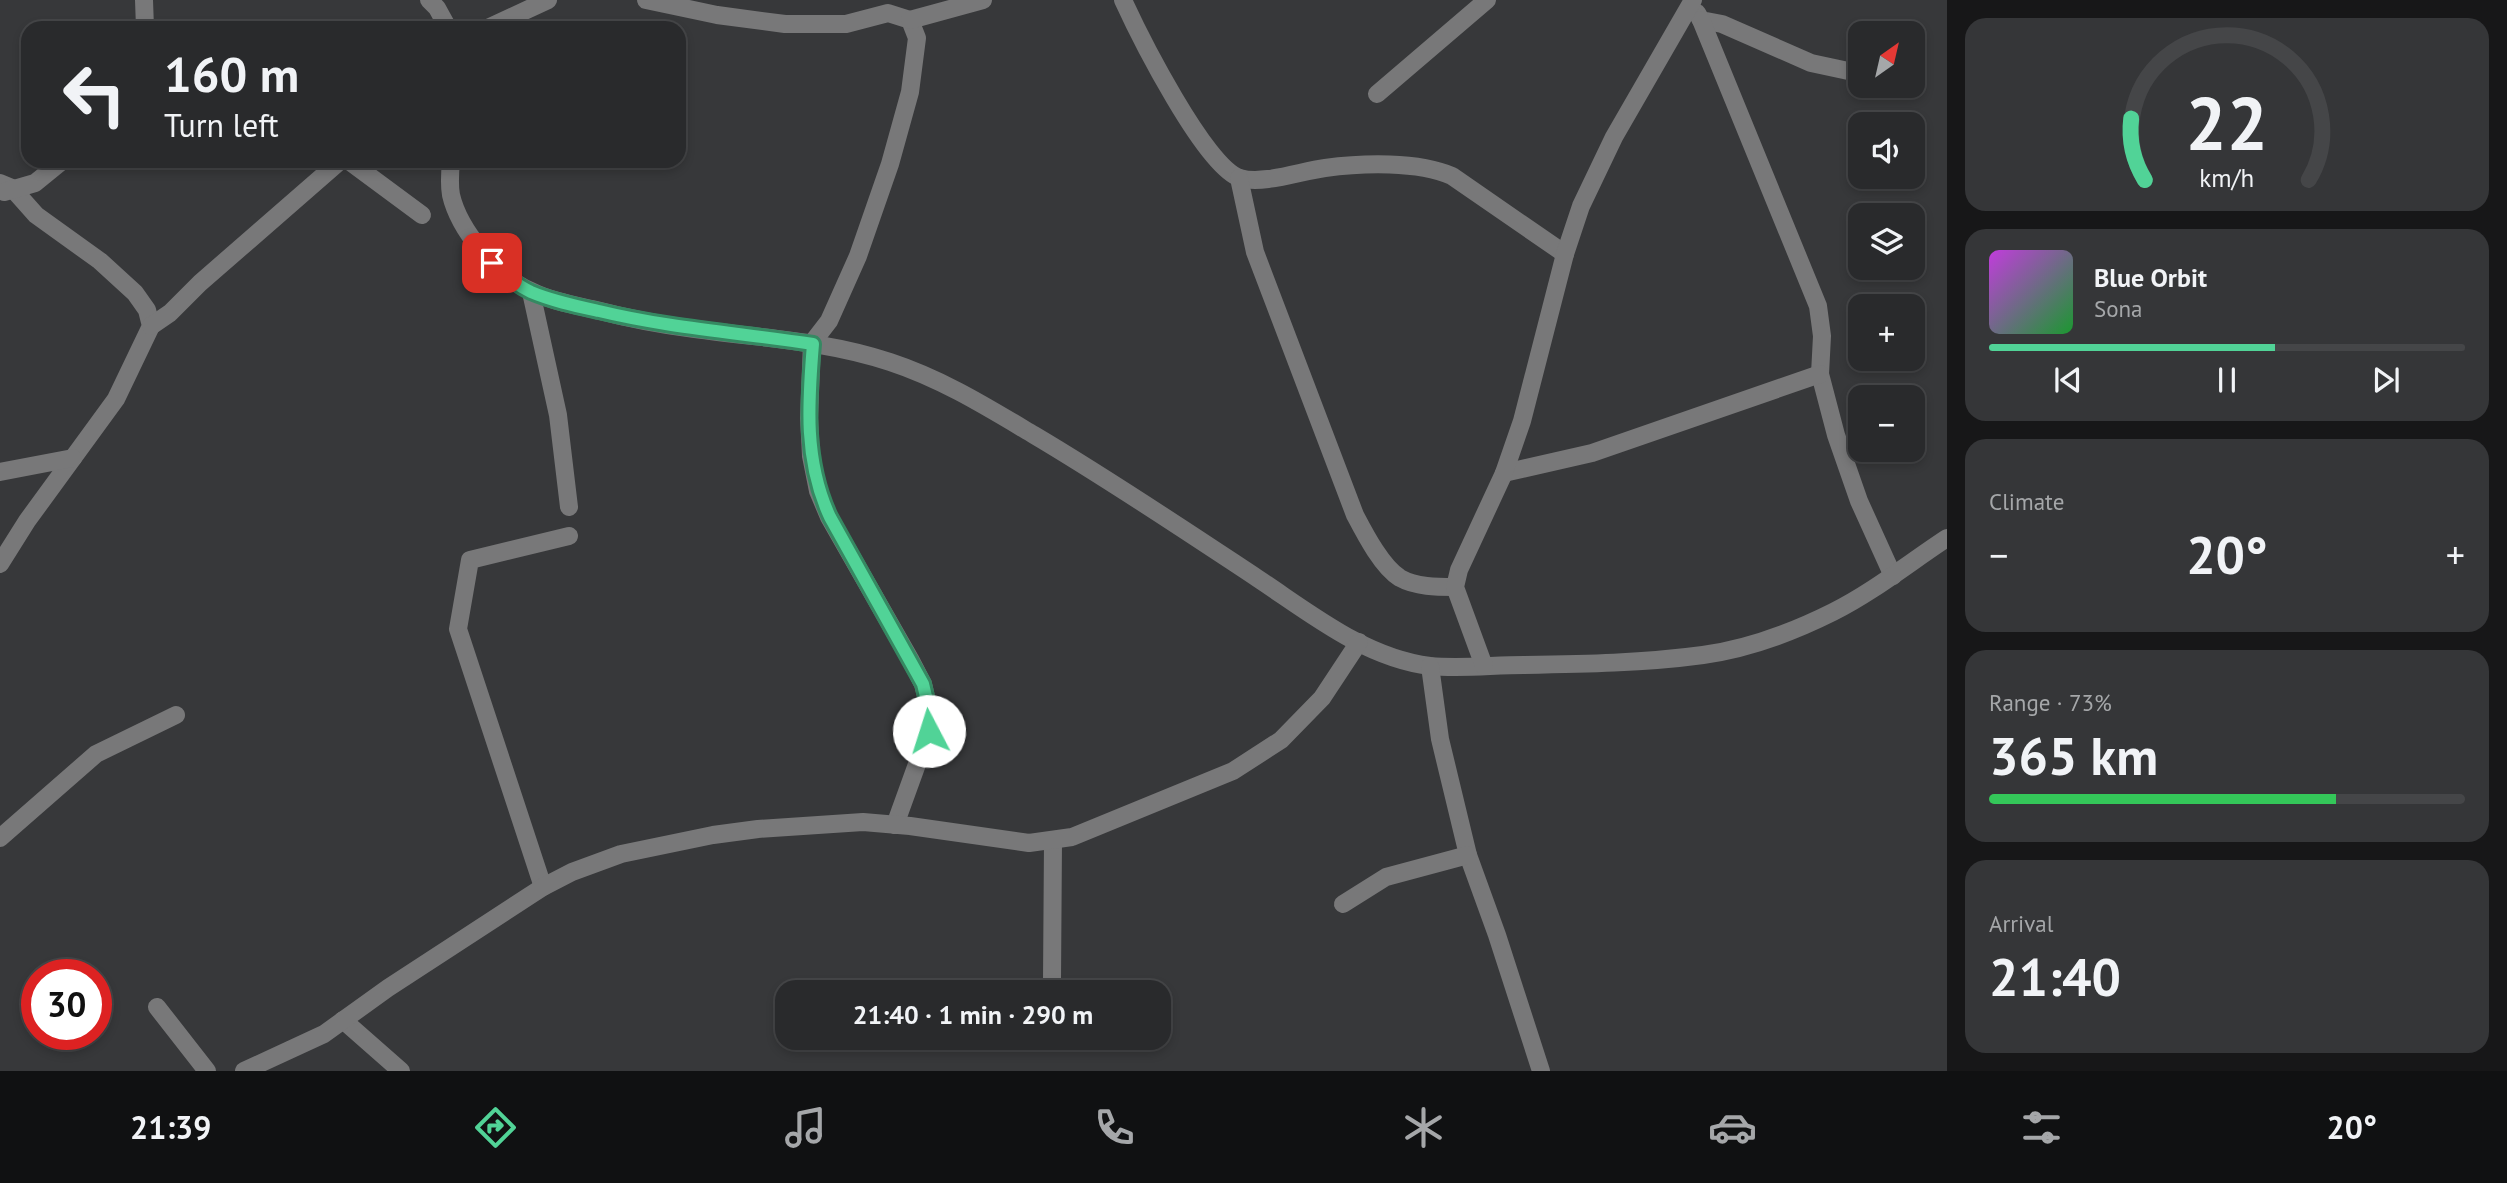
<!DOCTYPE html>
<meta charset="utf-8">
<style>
body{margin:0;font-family:"PT Sans",sans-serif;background:#353638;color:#f1f3f6;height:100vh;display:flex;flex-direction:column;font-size:26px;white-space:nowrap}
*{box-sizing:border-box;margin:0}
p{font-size:23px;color:#a5a7a9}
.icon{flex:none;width:38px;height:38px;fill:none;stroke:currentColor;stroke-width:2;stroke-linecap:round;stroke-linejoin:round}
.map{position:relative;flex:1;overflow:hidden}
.drawer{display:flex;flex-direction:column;gap:18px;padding:18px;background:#171718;width:560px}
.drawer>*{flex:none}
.banner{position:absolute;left:21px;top:21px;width:665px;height:147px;border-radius:21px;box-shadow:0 4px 10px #0003,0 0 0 2px #454648;background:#292a2c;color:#f1f3f6;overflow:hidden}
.needle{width:46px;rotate:34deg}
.controls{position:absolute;left:1848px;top:21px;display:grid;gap:14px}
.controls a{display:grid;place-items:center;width:77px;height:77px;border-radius:14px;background:#292a2c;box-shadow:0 4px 10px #0003,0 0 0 2px #454648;font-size:35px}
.speed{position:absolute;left:21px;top:959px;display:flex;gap:14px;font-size:35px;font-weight:700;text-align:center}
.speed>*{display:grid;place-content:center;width:91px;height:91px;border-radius:50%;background:#292a2c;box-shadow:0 4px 10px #0003,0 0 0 2px #454648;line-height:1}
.speed .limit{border:10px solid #d22;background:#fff;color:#111}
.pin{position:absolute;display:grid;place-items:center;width:60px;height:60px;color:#fff;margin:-30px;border-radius:14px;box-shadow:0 4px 10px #0006}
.me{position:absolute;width:77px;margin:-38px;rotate:355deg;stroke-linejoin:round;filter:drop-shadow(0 0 5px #0008)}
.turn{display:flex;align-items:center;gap:24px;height:147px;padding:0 28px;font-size:32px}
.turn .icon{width:91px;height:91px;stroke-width:2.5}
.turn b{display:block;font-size:49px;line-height:60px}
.big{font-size:52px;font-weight:600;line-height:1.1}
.drawer .widget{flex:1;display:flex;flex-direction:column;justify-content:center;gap:10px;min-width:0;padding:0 24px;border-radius:21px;background:#353638}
.drawer .dial{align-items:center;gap:0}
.dial svg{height:182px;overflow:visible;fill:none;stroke:#454648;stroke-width:7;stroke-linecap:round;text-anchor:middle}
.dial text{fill:#f1f3f6;stroke:none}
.song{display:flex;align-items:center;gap:21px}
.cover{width:84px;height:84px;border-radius:10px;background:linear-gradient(135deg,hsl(290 70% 55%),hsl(130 70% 35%))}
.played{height:7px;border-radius:4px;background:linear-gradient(90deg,#51d397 60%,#454648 60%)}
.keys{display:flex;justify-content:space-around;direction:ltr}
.heat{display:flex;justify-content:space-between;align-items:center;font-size:38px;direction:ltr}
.charge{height:10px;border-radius:5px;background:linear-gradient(90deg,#34c759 73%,#454648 0)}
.trip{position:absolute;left:775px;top:980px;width:396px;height:70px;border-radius:21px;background:#292a2c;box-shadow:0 4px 10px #0003,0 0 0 2px #454648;font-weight:600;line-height:70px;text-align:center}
.tab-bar{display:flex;height:112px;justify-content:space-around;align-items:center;background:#101112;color:#a5a7a9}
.tab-bar .icon{width:49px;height:49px}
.tab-bar .active{color:#51d397}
.tab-bar b{font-size:32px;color:#f1f3f6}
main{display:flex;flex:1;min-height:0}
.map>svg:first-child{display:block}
</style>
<main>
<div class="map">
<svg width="1947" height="1071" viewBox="0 0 1947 1071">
<rect width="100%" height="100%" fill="#37383a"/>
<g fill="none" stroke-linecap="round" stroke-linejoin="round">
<g stroke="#787879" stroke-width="18">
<polyline points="144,0 145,28"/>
<polyline points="429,0 437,8 448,28"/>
<polyline points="646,0 717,15 785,24 846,24 888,13 910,20 917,38 910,92 890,164 858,256 829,321 812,343 809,418 811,456 818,491 829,517 910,659 923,684 929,709 929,731 895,825"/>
<path d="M 1123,0 C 1139,35 1205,167 1240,178 C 1263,185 1301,171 1325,168 C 1362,163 1418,161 1452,176 L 1565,254"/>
<polyline points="1697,13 1701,20 1722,24 1811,63 1853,72"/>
<polyline points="910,20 983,0"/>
<polyline points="1701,20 1818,306 1822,336 1820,374 1836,435 1859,501 1893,576"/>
<polyline points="488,28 548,0"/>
<polyline points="1377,94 1487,0"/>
<polyline points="349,161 422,215"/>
<path d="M 451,161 C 450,172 449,184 451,195 C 459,230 498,277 531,291 C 551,301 574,305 596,310 C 627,318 657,324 688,328 C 756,338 825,340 890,362 C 942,379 987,407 1034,435 C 1110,480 1183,529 1257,578 C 1310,613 1365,658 1430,666 C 1461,669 1493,665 1524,665 C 1584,664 1644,663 1703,655 C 1747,649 1793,632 1833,612 C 1873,592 1909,563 1947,538"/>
<path d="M 1239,178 L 1255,252 L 1355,515 C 1365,534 1382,567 1400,578 C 1416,587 1437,587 1455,587"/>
<polyline points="0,183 12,188 36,215 100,261 135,293 147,310 151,326 116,399 27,521 0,564"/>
<polyline points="4,192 35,183 62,161"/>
<polyline points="531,292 558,415 569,507"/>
<polyline points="151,326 170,313 200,283 340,161"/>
<polyline points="0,472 73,458"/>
<polyline points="1504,473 1592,453 1820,374"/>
<polyline points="1430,666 1440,739 1468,855 1497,935 1541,1071"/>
<polyline points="1484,666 1455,587 1459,570 1504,473 1522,421 1565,254 1581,206 1614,137 1693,0"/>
<polyline points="0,838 96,754 176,715"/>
<polyline points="543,887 458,629 470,560 569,536"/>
<polyline points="1343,904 1386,877 1468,855"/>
<polyline points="1050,992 1052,980 1053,841"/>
<polyline points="157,1007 207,1071"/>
<polyline points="343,1020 401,1071"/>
<polyline points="244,1071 324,1034 388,988 543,887 572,872 621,854 713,835 758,829 863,822 910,826 1029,843 1072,837 1233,771 1281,740 1322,698 1359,642"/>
</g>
</g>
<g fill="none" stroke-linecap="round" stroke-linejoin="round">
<defs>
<path id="route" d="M 492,263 C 504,274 516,285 531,292 C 552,301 576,306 599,311 C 669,328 741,333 813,344 C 808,404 804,461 830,517 L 923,684 L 929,709 L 929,731"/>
</defs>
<use href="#route" stroke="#358962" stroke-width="18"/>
<use href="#route" stroke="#51d397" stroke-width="12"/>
</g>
</svg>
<div class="controls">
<a><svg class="needle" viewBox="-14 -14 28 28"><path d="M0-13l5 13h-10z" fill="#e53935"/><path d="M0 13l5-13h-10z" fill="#a5a7a9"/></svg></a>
<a><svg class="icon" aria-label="sound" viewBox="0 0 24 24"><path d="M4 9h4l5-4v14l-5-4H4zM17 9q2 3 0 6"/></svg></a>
<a><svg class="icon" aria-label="layers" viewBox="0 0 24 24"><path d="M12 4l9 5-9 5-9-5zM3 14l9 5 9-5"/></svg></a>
<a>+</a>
<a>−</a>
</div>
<div class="speed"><div class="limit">30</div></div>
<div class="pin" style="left:492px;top:263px;background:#d93025"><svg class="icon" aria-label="arrive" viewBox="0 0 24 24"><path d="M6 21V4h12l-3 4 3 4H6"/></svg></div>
<svg class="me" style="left:929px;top:731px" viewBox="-20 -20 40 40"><circle r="19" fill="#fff"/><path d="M0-13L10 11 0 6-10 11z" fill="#51d397"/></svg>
<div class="trip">21:40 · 1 min · 290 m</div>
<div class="banner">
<div class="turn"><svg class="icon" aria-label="left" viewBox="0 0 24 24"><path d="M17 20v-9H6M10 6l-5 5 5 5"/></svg><div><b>160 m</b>Turn left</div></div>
</div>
</div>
<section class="drawer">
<div class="widget dial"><svg viewBox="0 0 100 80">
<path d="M14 69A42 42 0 1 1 86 69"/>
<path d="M14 69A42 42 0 0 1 8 42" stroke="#51d397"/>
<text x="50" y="56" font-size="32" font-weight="700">22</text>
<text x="50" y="72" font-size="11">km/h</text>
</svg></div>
<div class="widget">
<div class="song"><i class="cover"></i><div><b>Blue Orbit</b><p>Sona</p></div></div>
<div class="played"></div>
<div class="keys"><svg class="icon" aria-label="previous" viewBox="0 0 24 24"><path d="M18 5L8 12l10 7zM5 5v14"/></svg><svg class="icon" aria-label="pause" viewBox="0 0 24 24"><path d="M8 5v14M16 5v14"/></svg><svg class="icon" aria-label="next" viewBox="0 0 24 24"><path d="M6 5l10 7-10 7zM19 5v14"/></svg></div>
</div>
<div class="widget"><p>Climate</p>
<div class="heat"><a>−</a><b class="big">20°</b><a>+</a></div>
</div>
<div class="widget"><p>Range · 73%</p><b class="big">365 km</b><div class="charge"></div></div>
<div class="widget"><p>Arrival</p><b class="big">21:40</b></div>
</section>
</main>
<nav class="tab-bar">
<b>21:39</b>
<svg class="icon active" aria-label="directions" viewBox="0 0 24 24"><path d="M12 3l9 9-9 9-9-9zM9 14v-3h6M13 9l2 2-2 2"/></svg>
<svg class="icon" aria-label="music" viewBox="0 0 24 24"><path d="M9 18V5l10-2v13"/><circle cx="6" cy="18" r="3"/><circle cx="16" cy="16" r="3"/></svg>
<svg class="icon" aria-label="phone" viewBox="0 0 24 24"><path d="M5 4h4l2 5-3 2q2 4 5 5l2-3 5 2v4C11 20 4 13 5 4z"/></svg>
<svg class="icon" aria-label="climate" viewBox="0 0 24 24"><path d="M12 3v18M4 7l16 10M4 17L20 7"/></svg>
<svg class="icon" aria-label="car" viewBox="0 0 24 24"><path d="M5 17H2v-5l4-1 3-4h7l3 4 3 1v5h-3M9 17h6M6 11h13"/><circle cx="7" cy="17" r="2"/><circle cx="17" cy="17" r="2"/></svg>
<svg class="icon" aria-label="filters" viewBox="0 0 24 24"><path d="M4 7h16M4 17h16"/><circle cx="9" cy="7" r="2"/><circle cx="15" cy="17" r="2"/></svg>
<b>20°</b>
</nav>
